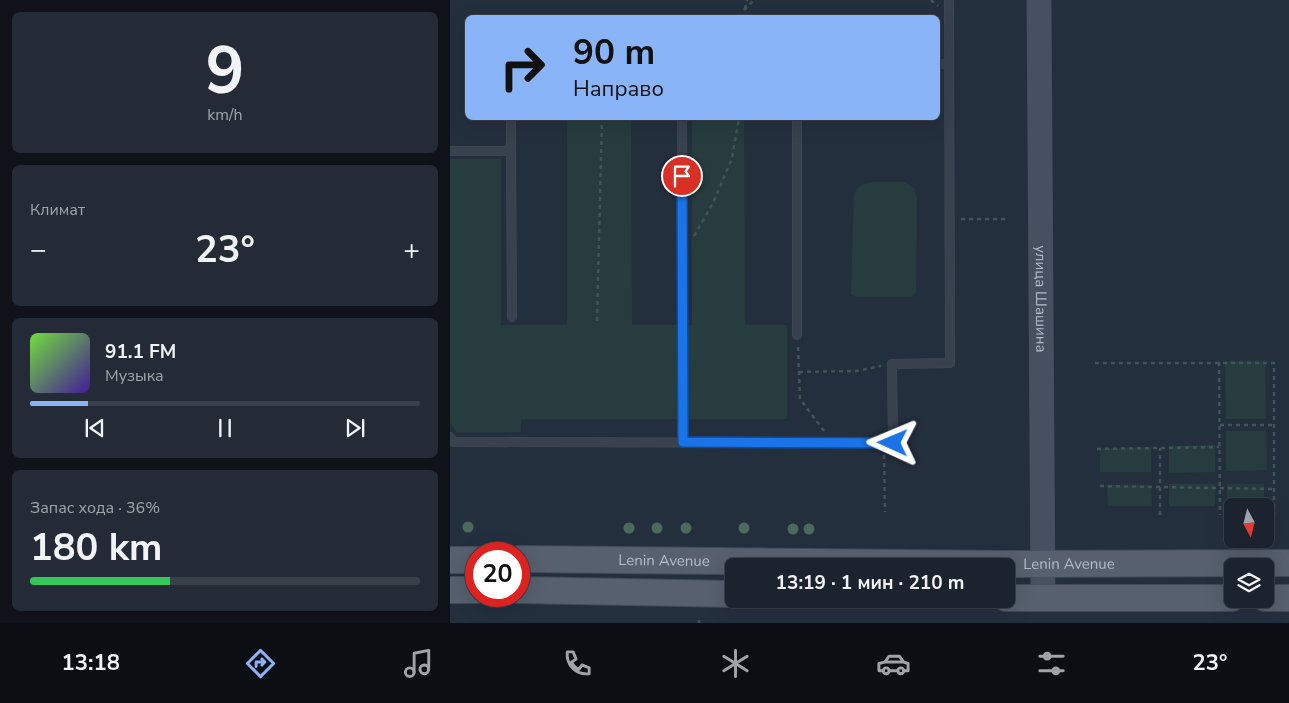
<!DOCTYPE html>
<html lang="ru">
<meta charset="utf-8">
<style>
body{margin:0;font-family:"Nunito Sans",sans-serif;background:#242b36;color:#f1f3f6;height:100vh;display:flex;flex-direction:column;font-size:19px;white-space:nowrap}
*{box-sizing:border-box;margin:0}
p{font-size:16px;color:#a0a4aa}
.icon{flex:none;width:28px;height:28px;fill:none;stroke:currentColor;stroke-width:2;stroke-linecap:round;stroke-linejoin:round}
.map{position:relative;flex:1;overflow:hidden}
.panel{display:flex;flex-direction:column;gap:12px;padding:12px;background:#0f1319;width:450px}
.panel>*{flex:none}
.hud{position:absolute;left:15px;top:15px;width:475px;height:105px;border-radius:8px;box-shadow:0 5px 20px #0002,0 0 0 1px #39404a;background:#8ab4f8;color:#111;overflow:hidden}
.needle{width:32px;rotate:173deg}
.fabs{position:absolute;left:774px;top:498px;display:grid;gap:10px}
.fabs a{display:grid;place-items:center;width:50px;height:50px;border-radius:8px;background:#1b232e;box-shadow:0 5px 20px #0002,0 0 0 1px #39404a;font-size:25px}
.speed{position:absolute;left:15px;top:542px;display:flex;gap:10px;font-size:25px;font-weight:700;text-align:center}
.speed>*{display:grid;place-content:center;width:65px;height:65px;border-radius:50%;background:#1b232e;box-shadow:0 5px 20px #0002,0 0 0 1px #39404a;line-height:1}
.speed .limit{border:8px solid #d22;background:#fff;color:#111}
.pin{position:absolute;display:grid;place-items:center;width:42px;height:42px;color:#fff;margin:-21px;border:2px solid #fff;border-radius:50%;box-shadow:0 1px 5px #0007}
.me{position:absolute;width:55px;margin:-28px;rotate:271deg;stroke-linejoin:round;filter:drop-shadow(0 0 4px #0008)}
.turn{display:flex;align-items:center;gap:18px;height:105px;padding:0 25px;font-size:22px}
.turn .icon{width:65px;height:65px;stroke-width:2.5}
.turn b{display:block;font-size:35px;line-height:42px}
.big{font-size:38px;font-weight:700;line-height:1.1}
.panel .tile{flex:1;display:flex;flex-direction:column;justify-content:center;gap:8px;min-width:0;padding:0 18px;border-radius:8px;background:#242b36}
.panel .dial{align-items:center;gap:0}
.dial b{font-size:65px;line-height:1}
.song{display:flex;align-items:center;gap:15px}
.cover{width:60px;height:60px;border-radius:8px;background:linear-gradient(135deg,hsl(100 70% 55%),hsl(260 70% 35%))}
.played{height:5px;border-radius:2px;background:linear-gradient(90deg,#8ab4f8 15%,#39404a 15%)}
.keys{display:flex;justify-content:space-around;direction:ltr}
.heat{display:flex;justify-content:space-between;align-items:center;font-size:28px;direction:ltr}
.charge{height:8px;border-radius:4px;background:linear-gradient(90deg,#34c759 36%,#39404a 0)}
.trip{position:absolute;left:275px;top:558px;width:290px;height:50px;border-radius:8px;background:#1b232e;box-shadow:0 5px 20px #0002,0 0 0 1px #39404a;font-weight:700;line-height:50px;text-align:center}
.dock{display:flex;height:80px;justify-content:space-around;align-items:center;background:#0b0e12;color:#a0a4aa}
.dock .icon{width:35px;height:35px}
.dock .active{color:#8ab4f8}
.dock b{font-size:22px;color:#f1f3f6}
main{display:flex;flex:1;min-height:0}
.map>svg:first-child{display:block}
</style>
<main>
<section class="panel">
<div class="tile dial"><b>9</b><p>km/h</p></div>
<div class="tile"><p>Климат</p>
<div class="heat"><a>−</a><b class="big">23°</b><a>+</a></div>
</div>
<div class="tile">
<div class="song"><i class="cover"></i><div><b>91.1 FM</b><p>Музыка</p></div></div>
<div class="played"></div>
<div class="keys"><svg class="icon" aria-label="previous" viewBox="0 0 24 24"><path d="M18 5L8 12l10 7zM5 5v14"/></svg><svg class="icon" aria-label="pause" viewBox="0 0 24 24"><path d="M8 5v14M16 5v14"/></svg><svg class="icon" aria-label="next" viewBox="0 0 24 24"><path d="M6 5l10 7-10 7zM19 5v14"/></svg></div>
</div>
<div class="tile"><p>Запас хода · 36%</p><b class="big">180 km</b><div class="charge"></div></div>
</section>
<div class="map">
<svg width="839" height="623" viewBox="0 0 839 623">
<rect width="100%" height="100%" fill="#242f3e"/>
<g fill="#263c3f">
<polygon points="117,118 181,118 182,325 242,325 242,118 294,118 295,325 337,325 337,419 71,419 71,432 7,432 0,423 0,159 51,159 51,325 117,325"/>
<path d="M 423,182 L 454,182 L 465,189 L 467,199 L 466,291 L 462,297 L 407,297 L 401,294 L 404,195 C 406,186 414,183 423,182 Z"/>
<polygon points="815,360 816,419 776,419 775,361"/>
<polygon points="776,431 816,431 817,470 776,471"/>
<polygon points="765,445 765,472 719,473 719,446"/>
<polygon points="701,447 701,472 650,472 650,448"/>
<polygon points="765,484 765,506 719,506 719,484"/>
<rect x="777" y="484" width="37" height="22"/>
<polygon points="657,485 701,485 702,506 658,506"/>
</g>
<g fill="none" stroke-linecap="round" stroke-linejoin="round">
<defs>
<g id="lane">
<polyline points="488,64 499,64"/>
<polyline points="232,118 233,443"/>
<polyline points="347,118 347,335"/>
<polyline points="0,151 61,151 61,118"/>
<polyline points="61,151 62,317"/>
<polyline points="0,437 4,442 443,443 442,364 500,363 499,0"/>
</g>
<g id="secondary">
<path id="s1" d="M 589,0 L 593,599"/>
</g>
<g id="primary">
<path id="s2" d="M 69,559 L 555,564 L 839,563"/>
<polyline points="0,560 26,560"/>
<polyline points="0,590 26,590"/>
<polyline points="69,590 284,594"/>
<polyline points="556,598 782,598"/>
<polyline points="815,598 839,598"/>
</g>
</defs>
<use href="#lane" stroke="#414a57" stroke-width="10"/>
<use href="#secondary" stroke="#414a57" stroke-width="25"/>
<use href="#primary" stroke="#414a57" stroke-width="28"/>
<g stroke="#3f5557" stroke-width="2.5" stroke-dasharray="4 4" stroke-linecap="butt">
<polyline points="481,0 488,6"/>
<polyline points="295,9 297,0"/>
<polyline points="294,18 294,10 304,0"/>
<polyline points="511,219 557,219"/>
<polyline points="244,236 263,203 282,158 289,118"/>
<polyline points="147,321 152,118"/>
<polyline points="348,347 350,399 374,431"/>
<polyline points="769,362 770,515"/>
<polyline points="645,363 824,363 824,515"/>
<polyline points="349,372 406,371 431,366"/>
<polyline points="770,425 824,425"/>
<polyline points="647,449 769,447"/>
<polyline points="434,455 435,512"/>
<polyline points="650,486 824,489"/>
<polyline points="710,515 710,448"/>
<polyline points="249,620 249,623"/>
</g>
<use href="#lane" stroke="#38414e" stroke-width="9"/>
<use href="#secondary" stroke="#465061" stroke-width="24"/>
<use href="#primary" stroke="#56606e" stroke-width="26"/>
</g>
<g fill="#4b6a5d">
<circle cx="18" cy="527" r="5.5"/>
<circle cx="179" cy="528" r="5.5"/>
<circle cx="207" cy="528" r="5.5"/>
<circle cx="236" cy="528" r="5.5"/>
<circle cx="294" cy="528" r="5.5"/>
<circle cx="343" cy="529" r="5.5"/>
<circle cx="359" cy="529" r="5.5"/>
</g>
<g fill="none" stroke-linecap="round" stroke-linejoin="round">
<defs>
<polyline id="route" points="232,176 233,442 443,443"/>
</defs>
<use href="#route" stroke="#114b97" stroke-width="12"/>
<use href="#route" stroke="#1a73e8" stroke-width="9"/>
</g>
<g text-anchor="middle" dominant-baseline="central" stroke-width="5" stroke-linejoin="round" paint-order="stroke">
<g font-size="15" fill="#b4bcc9" stroke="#1d2633">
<text stroke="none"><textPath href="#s1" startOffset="299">улица Шашина</textPath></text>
<text stroke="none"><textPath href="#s2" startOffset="145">Lenin Avenue</textPath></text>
<text stroke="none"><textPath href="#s2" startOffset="550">Lenin Avenue</textPath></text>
</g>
</g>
</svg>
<div class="fabs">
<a><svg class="needle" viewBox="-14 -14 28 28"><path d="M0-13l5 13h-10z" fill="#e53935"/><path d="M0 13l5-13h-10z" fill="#a0a4aa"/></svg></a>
<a><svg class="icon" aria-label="layers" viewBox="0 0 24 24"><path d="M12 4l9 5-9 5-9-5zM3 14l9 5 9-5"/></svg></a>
</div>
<div class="speed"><div class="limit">20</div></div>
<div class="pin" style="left:232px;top:176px;background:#d93025"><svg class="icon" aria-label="arrive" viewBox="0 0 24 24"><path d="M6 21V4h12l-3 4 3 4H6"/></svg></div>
<svg class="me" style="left:443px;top:443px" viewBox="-20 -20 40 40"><path d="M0-17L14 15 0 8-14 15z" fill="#1a73e8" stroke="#fff" stroke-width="4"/></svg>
<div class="trip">13:19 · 1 мин · 210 m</div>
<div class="hud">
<div class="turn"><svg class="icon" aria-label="right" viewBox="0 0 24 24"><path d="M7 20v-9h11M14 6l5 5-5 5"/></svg><div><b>90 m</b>Направо</div></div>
</div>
</div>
</main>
<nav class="dock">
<b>13:18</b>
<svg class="icon active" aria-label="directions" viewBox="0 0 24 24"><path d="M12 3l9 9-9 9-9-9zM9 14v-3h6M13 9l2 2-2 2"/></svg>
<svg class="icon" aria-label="music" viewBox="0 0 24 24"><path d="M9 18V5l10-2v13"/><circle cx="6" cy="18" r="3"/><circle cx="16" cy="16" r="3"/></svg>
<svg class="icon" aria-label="phone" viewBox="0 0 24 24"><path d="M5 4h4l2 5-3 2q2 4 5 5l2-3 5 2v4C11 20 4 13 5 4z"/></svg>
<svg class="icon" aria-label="climate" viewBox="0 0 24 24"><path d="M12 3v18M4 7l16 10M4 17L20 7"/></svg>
<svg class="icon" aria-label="car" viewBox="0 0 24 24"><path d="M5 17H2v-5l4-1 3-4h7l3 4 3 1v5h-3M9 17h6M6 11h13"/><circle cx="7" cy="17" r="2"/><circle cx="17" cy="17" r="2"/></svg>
<svg class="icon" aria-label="filters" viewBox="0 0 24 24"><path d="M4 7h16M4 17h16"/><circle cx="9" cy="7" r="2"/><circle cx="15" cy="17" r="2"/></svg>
<b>23°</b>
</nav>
